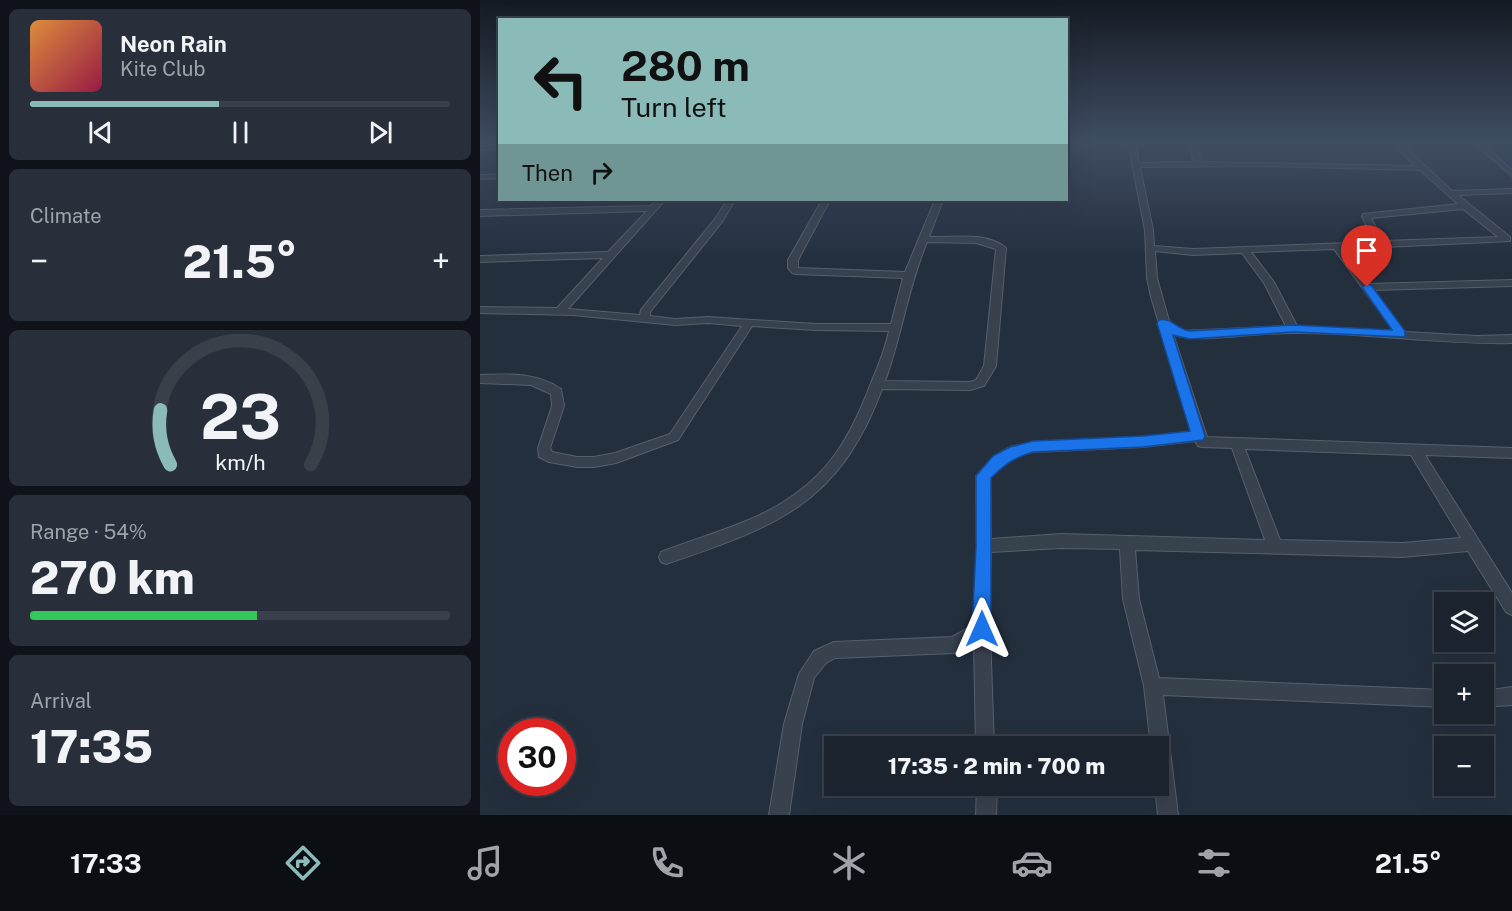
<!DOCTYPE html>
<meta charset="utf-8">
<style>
body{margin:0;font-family:"Public Sans",sans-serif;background:#282f3a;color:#f1f3f6;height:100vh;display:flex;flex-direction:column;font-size:22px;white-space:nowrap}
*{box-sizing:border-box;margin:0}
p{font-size:20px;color:#a0a4aa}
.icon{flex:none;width:33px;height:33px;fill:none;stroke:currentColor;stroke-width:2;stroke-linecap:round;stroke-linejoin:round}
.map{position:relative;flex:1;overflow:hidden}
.drawer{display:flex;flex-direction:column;gap:9px;padding:9px;background:#0f1319;width:480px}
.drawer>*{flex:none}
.banner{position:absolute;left:18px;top:18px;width:570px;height:183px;border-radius:0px;box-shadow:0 6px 24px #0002,0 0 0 2px #39404a;background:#8bbbb9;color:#111;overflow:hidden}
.fabs{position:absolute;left:954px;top:592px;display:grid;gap:12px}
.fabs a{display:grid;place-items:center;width:60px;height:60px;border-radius:0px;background:#1b232e;box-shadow:0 6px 24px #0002,0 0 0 2px #39404a;font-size:30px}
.speed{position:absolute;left:18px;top:718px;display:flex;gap:12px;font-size:30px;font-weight:700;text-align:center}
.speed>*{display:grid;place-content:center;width:78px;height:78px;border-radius:50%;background:#1b232e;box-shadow:0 6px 24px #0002,0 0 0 2px #39404a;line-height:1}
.speed .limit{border:9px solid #d22;background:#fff;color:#111}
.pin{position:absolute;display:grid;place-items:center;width:51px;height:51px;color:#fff;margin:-62px -26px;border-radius:50% 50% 50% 0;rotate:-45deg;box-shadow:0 0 6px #0007}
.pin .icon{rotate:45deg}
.me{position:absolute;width:66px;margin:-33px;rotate:0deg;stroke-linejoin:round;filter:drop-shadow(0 0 4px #0008)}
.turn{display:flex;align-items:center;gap:21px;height:126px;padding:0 24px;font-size:27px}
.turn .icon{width:78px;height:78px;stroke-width:2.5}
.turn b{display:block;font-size:42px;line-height:51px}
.then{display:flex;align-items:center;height:57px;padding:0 24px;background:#0003;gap:12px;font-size:22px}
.big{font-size:45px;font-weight:800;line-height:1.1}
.drawer .tile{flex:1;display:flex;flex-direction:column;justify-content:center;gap:9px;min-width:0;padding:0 21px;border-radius:9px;background:#282f3a}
.drawer .dial{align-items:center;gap:0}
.dial svg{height:156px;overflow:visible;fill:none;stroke:#39404a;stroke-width:7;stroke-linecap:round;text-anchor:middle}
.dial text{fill:#f1f3f6;stroke:none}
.song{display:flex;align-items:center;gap:18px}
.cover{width:72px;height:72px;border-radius:9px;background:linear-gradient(135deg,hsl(30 70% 55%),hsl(340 70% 35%))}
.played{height:6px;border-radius:3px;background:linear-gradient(90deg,#8bbbb9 45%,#39404a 45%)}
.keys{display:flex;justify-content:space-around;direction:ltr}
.heat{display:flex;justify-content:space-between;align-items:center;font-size:33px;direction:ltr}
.charge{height:9px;border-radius:4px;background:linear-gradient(90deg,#34c759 54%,#39404a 0)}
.trip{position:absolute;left:344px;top:736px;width:345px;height:60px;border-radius:0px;background:#1b232e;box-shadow:0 6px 24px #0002,0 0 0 2px #39404a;font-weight:800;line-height:60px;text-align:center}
.tabs{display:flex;height:96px;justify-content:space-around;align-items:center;background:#0b0e12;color:#a0a4aa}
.tabs .icon{width:42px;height:42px}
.tabs .selected{color:#8bbbb9}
.tabs b{font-size:27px;color:#f1f3f6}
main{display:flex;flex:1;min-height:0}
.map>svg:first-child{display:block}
</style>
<main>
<section class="drawer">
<div class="tile">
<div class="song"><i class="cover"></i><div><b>Neon Rain</b><p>Kite Club</p></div></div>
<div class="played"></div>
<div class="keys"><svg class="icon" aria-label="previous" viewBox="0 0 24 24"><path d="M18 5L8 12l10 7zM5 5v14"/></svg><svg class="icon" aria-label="pause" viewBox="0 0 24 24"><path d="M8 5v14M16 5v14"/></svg><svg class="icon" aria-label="next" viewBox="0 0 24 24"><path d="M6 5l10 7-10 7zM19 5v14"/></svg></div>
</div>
<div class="tile"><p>Climate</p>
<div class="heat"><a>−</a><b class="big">21.5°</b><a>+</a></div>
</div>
<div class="tile dial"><svg viewBox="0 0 100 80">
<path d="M14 69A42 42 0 1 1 86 69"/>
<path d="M14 69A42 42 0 0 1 9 41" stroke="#8bbbb9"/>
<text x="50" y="56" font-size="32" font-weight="700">23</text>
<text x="50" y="72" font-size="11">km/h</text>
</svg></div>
<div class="tile"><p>Range · 54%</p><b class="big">270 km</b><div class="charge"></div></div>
<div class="tile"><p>Arrival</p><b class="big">17:35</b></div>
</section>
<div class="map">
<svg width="1032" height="815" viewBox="0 0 1032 815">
<rect width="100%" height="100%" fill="#242f3e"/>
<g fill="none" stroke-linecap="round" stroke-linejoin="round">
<defs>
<g id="minor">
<path d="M 648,143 L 655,143 L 659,163 L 714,162 L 709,143 L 716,143 L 722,162 L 935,166 L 913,143 L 921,143 L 972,191 L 1032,189 L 1032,193 L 978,195 L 1030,237 L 1030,241 L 863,249 L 889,284 L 1032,280 L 1032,286 L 894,290 L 925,332 L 997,336 L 1032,335 L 1032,343 C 949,345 867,329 784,334 C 765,335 708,343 693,334 L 727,437 L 1032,448 L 1032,458 L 945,455 L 1032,593 L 1032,615 L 1026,612 L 988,551 L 922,557 L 655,550 L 659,599 L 679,678 L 964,690 L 964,707 L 683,695 L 698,815 L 678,815 L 675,786 L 678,786 L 678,747 L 671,747 L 664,686 L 643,599 L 640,549 L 581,548 L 511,552 L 509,604 L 514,747 L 496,747 L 494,643 L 474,653 L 355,658 L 346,663 L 334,678 L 322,724 L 309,815 L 289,815 L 304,724 L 319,674 L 334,651 L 354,642 L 472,637 L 494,625 L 497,546 L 496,476 L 514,456 L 530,447 L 553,442 L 663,437 L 712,432 L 671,297 L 667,278 L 665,230 ZM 775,166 L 940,170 L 978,204 L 883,214 L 882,216 L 894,242 L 713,249 L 674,246 L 673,230 L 660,167 ZM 983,209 L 1018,237 L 903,241 L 891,218 ZM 854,249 L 914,331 L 817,326 L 794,282 L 771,252 ZM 675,251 L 713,255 L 762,253 L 784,283 L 806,326 L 703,331 L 689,321 L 677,278 ZM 715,441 L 718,446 L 722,447 L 752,448 L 785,540 L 581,534 L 511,539 L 510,478 C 523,464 534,456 553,452 L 663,447 ZM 765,449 L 931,455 L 981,538 L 922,543 L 800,540 Z"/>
<polygon points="994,143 1002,143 1032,170 1032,176"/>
<polygon points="20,145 20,149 0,150 0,146"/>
<polygon points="20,174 20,178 0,179 0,175"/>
<path d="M 177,200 L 185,200 L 88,309 L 160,315 L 161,310 L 235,219 L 247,200 L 255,200 L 242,222 L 170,312 L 170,316 L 195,319 L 228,317 L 336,324 L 411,324 L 423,278 L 315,274 L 312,273 L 308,268 L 308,260 L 342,200 L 350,200 L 318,260 L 318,268 L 425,272 L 455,200 L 463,200 L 449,237 C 472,238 507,231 526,248 L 516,366 L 504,386 L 490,390 L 402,389 C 359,505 295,527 186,564 L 181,562 L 179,557 L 181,552 C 214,539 248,530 280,515 C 343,484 367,446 391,383 C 398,367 405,349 409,331 L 336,330 L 272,326 L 198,440 L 136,463 L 114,467 L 97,467 L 69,462 L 59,457 L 58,448 L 72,406 L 71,394 L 51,385 L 0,383 L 0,375 C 28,374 57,372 81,389 L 84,406 L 70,448 L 72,452 L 97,457 L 114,457 L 135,453 L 190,434 L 262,326 L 228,323 L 195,325 L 93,315 L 0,313 L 0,307 L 77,308 L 123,258 L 0,262 L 0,256 L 128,252 L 167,211 L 0,216 L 0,210 L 171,206 ZM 447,242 L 496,243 L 516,249 L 504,366 L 496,380 L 490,382 L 405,381 C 422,335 428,287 447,242 Z"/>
<polygon points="1032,687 1032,705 1004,707 1004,691"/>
<polygon points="497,786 517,786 516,815 496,815"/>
</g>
</defs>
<use href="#minor" stroke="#565f6c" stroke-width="2"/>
<use href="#minor" fill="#38414e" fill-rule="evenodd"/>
</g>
<linearGradient id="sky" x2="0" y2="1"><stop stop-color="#141a22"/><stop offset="0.55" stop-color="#3f4d63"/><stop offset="1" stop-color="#3f4d63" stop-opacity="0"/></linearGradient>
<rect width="1032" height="258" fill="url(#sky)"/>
<path fill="#1a73e8" stroke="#114b97" stroke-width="1.5" d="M 887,284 L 891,285 L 925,331 L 925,337 L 813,332 L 710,339 L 693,335 L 725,436 L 723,440 L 663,447 L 553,452 C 535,457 524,465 511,478 L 511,629 L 508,635 L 502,638 L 495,635 L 492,629 L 496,546 L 496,476 L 513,456 L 530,447 L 553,441 L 663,436 L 710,431 L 677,323 L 679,320 C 691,317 698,330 710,331 L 813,325 L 912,330 L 882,287 Z"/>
</svg>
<div class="fabs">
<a><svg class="icon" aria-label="layers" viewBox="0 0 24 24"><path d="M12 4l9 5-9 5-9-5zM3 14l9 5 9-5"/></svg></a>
<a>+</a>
<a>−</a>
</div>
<div class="speed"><div class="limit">30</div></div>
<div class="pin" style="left:887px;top:287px;background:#d93025"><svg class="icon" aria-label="arrive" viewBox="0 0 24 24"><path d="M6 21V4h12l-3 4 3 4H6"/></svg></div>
<svg class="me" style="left:502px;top:629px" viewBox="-20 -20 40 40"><path d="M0-17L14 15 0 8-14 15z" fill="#1a73e8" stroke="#fff" stroke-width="4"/></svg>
<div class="trip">17:35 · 2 min · 700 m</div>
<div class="banner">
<div class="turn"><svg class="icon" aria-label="left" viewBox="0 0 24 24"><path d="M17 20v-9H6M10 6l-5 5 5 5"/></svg><div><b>280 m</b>Turn left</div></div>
<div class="then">Then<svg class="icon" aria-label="right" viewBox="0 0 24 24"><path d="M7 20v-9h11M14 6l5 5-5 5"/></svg></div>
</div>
</div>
</main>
<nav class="tabs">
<b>17:33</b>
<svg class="icon selected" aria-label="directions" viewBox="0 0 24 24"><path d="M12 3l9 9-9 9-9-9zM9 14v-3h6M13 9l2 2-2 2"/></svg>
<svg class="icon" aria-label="music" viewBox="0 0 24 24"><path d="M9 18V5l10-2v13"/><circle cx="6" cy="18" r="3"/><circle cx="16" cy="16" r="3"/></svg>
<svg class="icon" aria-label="phone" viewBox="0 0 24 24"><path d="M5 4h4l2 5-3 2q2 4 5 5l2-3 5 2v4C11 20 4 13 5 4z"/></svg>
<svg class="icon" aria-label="climate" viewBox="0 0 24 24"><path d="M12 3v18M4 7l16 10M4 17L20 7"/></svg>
<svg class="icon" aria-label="car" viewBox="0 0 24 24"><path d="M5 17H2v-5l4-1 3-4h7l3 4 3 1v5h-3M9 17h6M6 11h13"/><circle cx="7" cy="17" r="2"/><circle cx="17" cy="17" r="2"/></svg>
<svg class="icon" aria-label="filters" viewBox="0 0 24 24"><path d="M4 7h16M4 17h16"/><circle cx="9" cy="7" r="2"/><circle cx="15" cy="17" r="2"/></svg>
<b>21.5°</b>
</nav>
